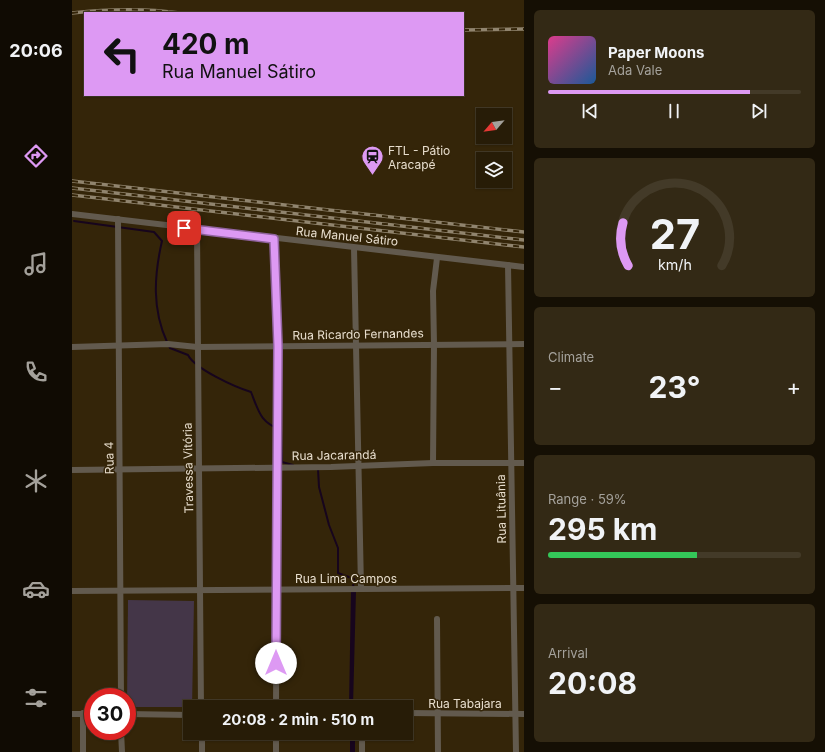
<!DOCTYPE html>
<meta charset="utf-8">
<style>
body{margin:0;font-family:Inter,sans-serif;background:#332915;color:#f1f3f6;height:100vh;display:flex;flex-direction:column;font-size:15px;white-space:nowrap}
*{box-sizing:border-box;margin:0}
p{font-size:13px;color:#a4a19b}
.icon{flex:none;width:22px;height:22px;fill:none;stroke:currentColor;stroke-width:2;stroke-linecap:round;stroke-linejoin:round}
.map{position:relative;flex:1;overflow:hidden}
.side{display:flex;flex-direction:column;gap:10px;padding:10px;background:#150f04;width:301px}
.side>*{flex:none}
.top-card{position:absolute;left:12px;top:12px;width:380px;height:84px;border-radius:0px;box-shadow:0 1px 3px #0004,0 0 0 1px #433a28;background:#dd99f3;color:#111;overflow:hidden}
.needle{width:26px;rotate:242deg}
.buttons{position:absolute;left:404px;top:108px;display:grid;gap:8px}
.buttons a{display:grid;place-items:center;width:36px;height:36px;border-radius:0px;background:#271c07;box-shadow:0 1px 3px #0004,0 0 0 1px #433a28;font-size:20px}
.speed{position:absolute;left:12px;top:688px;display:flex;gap:8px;font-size:20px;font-weight:700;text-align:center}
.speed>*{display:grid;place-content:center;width:52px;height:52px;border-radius:50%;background:#271c07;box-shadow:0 1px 3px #0004,0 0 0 1px #433a28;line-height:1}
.speed .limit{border:6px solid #d22;background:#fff;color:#111}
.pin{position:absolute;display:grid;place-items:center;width:34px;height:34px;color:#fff;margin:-17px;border-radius:8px;box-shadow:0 2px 6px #0006}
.me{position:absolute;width:44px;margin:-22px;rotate:0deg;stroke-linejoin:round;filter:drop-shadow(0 0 3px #0008)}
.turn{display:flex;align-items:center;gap:14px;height:84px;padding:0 12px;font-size:18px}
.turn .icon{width:52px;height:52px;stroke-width:2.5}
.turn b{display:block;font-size:28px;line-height:34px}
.big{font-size:30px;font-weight:700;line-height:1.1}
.side .tile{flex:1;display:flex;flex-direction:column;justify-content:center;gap:6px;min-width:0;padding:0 14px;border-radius:6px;background:#332915}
.side .dial{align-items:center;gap:0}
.dial svg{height:104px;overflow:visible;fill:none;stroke:#433a28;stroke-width:7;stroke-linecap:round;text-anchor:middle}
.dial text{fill:#f1f3f6;stroke:none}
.song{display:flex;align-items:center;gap:12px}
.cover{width:48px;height:48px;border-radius:6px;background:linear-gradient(135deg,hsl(330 70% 55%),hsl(210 70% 35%))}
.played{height:4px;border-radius:2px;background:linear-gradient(90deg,#dd99f3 80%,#433a28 80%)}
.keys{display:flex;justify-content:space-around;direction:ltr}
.heat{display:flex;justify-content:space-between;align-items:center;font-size:22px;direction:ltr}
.charge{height:6px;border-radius:3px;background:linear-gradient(90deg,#34c759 59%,#433a28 0)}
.trip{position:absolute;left:111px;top:700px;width:230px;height:40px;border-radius:0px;background:#271c07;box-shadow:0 1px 3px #0004,0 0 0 1px #433a28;font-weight:700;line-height:40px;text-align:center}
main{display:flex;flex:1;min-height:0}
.dock{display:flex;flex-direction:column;width:72px;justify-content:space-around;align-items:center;background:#100b03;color:#a4a19b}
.dock .icon{width:28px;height:28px}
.dock .on{color:#dd99f3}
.dock b{font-size:18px;color:#f1f3f6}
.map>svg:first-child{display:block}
</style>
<main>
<nav class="dock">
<b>20:06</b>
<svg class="icon on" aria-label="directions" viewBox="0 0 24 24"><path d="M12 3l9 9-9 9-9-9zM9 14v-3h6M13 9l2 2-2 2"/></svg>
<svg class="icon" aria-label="music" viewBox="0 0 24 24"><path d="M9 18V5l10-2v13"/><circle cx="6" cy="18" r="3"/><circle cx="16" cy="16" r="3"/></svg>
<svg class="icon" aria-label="phone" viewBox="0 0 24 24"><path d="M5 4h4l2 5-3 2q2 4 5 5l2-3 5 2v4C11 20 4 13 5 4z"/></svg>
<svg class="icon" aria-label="climate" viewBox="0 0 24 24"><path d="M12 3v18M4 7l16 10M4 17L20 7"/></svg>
<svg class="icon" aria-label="car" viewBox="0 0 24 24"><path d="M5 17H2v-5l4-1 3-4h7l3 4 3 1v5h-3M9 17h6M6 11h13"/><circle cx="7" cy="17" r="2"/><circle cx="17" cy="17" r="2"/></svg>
<svg class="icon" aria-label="filters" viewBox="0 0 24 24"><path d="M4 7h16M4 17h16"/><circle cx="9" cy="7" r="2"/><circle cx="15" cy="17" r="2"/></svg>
</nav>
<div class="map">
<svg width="452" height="752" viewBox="0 0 452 752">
<rect width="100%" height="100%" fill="#342509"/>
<polygon fill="#443648" points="56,600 122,601 120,707 55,707"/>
<g fill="#17051d">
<polygon points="279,591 284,591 281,706 277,707"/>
<rect x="278" y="733" width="5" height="19"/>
</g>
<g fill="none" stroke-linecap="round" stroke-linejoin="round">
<g stroke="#17051d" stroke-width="2">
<path d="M 2,221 L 82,232 L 90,241 C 82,276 80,309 95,342"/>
<path d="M 97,346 L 98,348 L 116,355 C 123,369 163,387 179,392 C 187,412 188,422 209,430 L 210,462 L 221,465"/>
<polyline points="246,469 247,487 257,525 266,548 266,573 282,579 281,588"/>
</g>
<g stroke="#625a4e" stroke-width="6">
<polyline points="0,214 452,267"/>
<polyline points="46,219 49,697"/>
<polyline points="125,230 129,707"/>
<polyline points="202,239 206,346 204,707"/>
<polyline points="282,248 289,588"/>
<polyline points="436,265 444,752"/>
<polyline points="0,347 96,344 125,347 452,344"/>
<polyline points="361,463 362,344 361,291 365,258"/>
<polyline points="0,470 259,467 361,463 452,463"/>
<polyline points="0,591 452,588"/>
<polyline points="365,619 366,752"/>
<polyline points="11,713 11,752"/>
<polyline points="334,713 452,714"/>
<polyline points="0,714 21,714"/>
<polyline points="55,714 118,715"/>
<polyline points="49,731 50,752"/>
<polyline points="130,733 130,752"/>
<polyline points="204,733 204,752"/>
<polyline points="290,733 290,752"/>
</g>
<defs>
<g id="rail">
<path d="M 0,13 C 36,9 72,8 108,13"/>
<polyline points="391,30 452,29"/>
<polyline points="0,181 452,232"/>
<polyline points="0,188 452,240"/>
<polyline points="0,195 452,247"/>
</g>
</defs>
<use href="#rail" stroke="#90846e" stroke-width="3.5"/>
<use href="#rail" stroke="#342509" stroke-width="2" stroke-dasharray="6" stroke-linecap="butt"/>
</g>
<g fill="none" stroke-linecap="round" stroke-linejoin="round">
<defs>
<polyline id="route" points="112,228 202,239 206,346 204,663"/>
</defs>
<use href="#route" stroke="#90639e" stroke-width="10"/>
<use href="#route" stroke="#dd99f3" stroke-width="7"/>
</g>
<defs>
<symbol id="station-pin" viewBox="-11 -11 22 30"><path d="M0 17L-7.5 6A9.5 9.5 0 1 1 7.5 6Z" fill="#dd99f3" stroke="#342509"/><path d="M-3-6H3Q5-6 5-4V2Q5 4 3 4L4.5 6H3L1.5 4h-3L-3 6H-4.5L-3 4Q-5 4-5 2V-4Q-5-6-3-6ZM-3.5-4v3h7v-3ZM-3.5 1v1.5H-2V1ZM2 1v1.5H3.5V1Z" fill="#111"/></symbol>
</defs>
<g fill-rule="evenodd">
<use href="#station-pin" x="288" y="144" width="25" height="34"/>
</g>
<g text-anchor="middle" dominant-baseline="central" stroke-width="3" stroke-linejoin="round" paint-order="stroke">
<g font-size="12" fill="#e7ddcd" stroke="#342509" text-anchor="start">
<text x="316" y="150">FTL - Pátio<tspan x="316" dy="14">Aracapé</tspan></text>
</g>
<g font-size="12" fill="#e7ddcd" stroke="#342509">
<text transform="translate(275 236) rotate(6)">Rua Manuel Sátiro</text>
<text transform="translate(286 334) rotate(-1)">Rua Ricardo Fernandes</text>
<text transform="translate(262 455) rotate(-1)">Rua Jacarandá</text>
<text transform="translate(37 458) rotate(-91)">Rua 4</text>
<text transform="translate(116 468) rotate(-91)">Travessa Vitória</text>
<text transform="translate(429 509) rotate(-91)">Rua Lituânia</text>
<text x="274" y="578">Rua Lima Campos</text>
<text x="393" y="703">Rua Tabajara</text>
</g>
</g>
</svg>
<div class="buttons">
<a><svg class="needle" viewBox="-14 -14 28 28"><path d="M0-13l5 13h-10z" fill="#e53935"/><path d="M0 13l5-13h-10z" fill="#a4a19b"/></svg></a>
<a><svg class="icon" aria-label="layers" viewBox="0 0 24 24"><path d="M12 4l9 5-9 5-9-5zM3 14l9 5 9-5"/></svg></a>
</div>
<div class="speed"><div class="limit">30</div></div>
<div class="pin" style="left:112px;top:228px;background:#d93025"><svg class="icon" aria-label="arrive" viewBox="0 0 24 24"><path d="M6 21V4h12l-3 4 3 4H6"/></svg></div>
<svg class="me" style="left:204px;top:663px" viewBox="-20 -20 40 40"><circle r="19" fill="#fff"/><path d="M0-13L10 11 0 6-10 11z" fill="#dd99f3"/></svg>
<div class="trip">20:08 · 2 min · 510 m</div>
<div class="top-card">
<div class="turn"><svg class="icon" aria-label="left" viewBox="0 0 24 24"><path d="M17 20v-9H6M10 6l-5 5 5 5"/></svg><div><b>420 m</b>Rua Manuel Sátiro</div></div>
</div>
</div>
<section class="side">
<div class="tile">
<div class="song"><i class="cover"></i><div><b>Paper Moons</b><p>Ada Vale</p></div></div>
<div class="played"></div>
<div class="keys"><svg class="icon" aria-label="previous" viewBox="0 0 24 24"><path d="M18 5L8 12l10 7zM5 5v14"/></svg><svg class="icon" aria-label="pause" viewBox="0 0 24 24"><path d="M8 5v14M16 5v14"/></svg><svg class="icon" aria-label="next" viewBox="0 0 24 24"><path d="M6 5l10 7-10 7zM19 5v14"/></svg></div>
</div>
<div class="tile dial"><svg viewBox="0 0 100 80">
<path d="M14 69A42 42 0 1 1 86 69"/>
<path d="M14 69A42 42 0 0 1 10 36" stroke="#dd99f3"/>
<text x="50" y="56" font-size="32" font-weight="700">27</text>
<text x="50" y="72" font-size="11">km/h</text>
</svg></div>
<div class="tile"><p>Climate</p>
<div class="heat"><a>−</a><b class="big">23°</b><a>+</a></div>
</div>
<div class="tile"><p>Range · 59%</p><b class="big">295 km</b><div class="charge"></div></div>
<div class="tile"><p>Arrival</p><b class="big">20:08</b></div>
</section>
</main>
